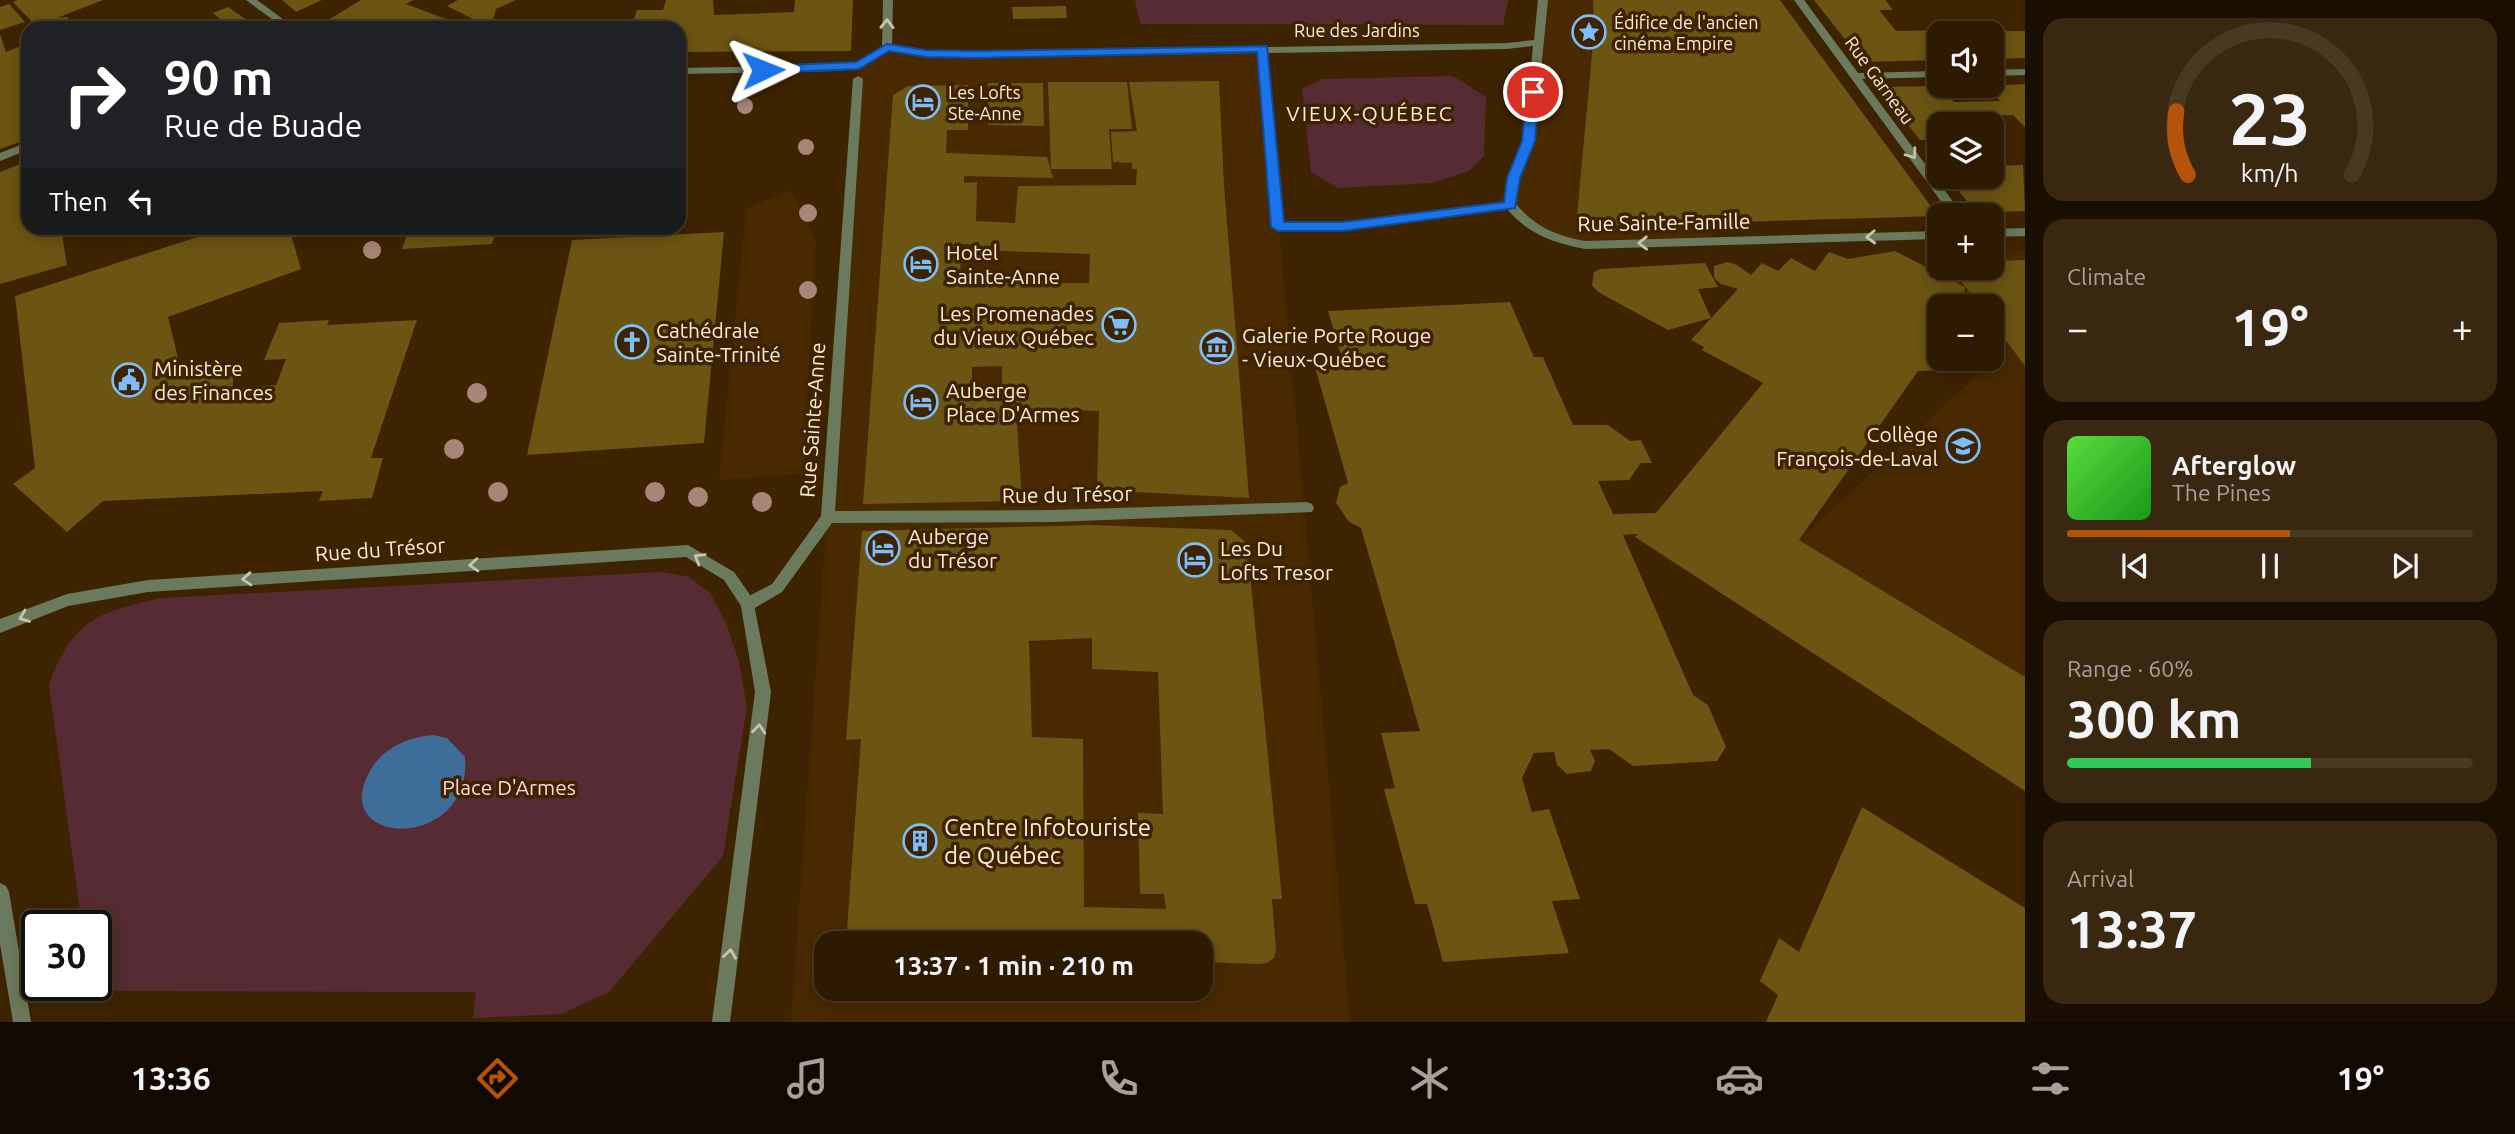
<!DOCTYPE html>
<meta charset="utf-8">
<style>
body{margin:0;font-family:Ubuntu,sans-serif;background:#3a270f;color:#f1f3f6;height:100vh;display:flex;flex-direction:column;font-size:26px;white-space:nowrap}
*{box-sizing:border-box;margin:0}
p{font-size:23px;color:#a7a199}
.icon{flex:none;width:38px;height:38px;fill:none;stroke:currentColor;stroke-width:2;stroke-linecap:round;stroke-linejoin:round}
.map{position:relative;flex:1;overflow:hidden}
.panel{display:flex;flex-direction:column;gap:18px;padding:18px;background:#190e00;width:490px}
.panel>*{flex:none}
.top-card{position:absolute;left:21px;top:21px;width:665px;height:214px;border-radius:21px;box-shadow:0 4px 18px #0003,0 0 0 2px #493822;background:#202124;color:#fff;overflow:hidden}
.fabs{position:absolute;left:1927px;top:21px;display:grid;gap:14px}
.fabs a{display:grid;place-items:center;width:77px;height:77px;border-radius:14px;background:#2e1a00;box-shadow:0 4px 18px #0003,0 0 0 2px #493822;font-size:35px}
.speed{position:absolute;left:21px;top:910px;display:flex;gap:14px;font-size:35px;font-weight:700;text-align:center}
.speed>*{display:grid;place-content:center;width:91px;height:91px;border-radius:50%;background:#2e1a00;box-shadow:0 4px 18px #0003,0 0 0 2px #493822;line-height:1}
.speed .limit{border:4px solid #111;border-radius:10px;background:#fff;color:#111}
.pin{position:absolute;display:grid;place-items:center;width:60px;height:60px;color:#fff;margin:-30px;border:4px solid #fff;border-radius:50%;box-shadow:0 2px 7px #0007}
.me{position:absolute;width:77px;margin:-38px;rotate:88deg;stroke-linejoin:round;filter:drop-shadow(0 0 5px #0008)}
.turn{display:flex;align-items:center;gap:24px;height:147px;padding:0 28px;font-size:32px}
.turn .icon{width:91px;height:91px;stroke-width:2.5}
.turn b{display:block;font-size:49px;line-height:60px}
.then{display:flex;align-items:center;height:66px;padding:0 28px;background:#0003;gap:14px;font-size:26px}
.big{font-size:52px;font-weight:600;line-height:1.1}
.panel .tile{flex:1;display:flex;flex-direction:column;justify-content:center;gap:10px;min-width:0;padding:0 24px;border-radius:21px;background:#3a270f}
.panel .dial{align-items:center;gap:0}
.dial svg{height:182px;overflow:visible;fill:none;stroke:#493822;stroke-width:7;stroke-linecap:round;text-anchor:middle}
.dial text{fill:#f1f3f6;stroke:none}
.song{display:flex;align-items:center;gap:21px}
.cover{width:84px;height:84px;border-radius:10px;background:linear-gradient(135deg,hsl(110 70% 55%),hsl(120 70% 35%))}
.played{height:7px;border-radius:4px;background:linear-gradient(90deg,#b45309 55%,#493822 55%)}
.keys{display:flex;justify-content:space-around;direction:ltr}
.heat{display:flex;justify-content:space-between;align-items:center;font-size:38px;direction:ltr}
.charge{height:10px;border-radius:5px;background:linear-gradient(90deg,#34c759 60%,#493822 0)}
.trip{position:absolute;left:814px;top:931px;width:399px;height:70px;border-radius:21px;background:#2e1a00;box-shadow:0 4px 18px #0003,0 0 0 2px #493822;font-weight:600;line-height:70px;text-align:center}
.dock{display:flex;height:112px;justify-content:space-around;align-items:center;background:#120a00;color:#a7a199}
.dock .icon{width:49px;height:49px}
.dock .active{color:#b45309}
.dock b{font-size:32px;color:#f1f3f6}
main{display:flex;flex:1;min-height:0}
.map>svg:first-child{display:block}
</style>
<main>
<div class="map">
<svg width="2025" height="1022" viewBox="0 0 2025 1022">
<rect width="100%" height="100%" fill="#3e2300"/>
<g fill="#482900" fill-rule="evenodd">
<polygon points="1543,0 1696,0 1700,180 1724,223 1705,242 1562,241 1498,204 1529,140"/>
<path d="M 887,47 L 926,54 L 1263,48 L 1350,1022 L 791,1022 L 859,65 ZM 826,943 L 1200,943 L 1200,989 L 826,989 Z"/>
<polygon points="791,190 816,241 803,474 719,480 746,209"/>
<polygon points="1992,251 2025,251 2025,677 1799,540 2001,353 1992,338 1992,306 1970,306 1945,268 1992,268"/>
</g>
<g fill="#562b33">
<polygon points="1135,0 1508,0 1503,25 1140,24"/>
<polygon points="1453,76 1486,97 1484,156 1469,171 1432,183 1338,188 1311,172 1302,89 1322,79"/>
<path d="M 662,572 L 689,577 L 710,593 L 726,623 L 739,662 L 747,707 L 723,856 L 609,992 L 561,1014 L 473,1018 L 476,992 L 116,991 L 96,974 L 96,926 L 82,925 L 49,685 C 72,620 98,612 161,598 Z"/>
</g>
<path fill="#3f6d99" d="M 433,735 L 447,738 L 465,757 C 473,854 320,848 373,766 C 387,746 410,737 433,735 Z"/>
<g fill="#6c5512" fill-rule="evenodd">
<polygon points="17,0 103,0 57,18 67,17 74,28 85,24 88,28 38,28 13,2"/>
<polygon points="282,0 322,0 296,12"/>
<polygon points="361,0 413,0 406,4 459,24 443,28 335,28 323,23"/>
<polygon points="458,0 516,0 496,9 492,24 608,23 609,28 466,28 467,21 473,19 447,6"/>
<polygon points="666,0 713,0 714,15 794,12 795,0 853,0 851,51 679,52 679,28 631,28 637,10 663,10"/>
<polygon points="1593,0 1780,0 1938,216 1576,227 1594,32"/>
<polygon points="1814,0 1885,0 1893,10 1879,10 1896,31 1952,30 1954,33 1939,33 1939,60 1863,62"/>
<polygon points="9,4 25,22 0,30 0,7"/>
<polygon points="1066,6 1067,18 1013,19 1012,7"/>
<polygon points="228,7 258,28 207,28 223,22 213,13"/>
<polygon points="1970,26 2001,26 2007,31 2025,31 2025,58 1992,59 1992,33 1976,33"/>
<polygon points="0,34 6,52 26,44 28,51 28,139 0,149"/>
<path d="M 1219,81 L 1224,185 L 1249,498 L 1097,490 L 1099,411 L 1016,408 L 1022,501 L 863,504 L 893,95 L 908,86 L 968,85 L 968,130 L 947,130 L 946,153 L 1047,157 L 1053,178 L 964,176 L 964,183 L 977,182 L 976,221 L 1015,223 L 1018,186 L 1136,185 L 1137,169 L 1132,169 L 1132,163 L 1113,162 L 1111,132 L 1137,131 L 1129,82 ZM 961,244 L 976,244 L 976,250 L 1090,254 L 1089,283 L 960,283 ZM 1002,366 L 1002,385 L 972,385 L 972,367 Z"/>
<polygon points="1048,82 1127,82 1132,129 1109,129 1112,169 1051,169"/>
<polygon points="988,83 1043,83 1044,126 988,125"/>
<polygon points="2025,84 2025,127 2013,115 1966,117 1973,124 1939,124 1939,139 1920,140 1878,87 1940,86 1954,102 2000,101 1987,86"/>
<polygon points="28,161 28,228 61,228 67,265 0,284 0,172"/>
<polygon points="2023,165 2025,211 1976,213 1948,177 1992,177 1992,166"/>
<polygon points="216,228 289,228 301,269 168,317 181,370 210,364 223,367 233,375 233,388 276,385 286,359 264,360 279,323 329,320 327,325 417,320 371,458 383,458 372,498 319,501 323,491 103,501 67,532 13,484 35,468 15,296 216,231"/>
<polygon points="409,228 497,228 492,244 402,249"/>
<polygon points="724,232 704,443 527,455 572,240"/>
<polygon points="1895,251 1965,287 1962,306 1939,306 1939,359 1973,359 1953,370 1918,371 1799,540 2025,677 2025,791 1635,537 1638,534 1623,535 1693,695 1708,705 1726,747 1717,761 1633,766 1609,749 1590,750 1595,761 1591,771 1567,774 1557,765 1554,752 1534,753 1522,778 1532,812 1549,809 1580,899 1552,901 1569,953 1443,962 1427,904 1415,904 1384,789 1395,788 1381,733 1420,731 1361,528 1349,522 1336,503 1340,487 1348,483 1315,367 1344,365 1328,311 1510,302 1534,357 1543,357 1573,425 1608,425 1630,441 1641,440 1652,463 1641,463 1629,480 1598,481 1613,514 1656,513 1763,383 1702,350 1704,347 1691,340 1738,289 1721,284 1714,278 1714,266 1727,262 1737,265 1751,275 1762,263 1778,271 1791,258 1815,271 1829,252 1848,259"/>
<polygon points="2025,260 2025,366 1992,322 1992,306 1980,306 1951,268 1992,268 1992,261"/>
<polygon points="1705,263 1718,287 1698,289 1711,318 1668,330 1598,292 1592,285 1594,272 1600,269"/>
<path d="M 1091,525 L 1231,530 L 1247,543 L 1282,899 L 1272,899 L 1276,950 L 1274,958 L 1267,963 L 1259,964 L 1200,962 L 1200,943 L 846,943 L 861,739 L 846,740 L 862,531 ZM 1092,638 L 1092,669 L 1158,672 L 1163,814 L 1138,813 L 1140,894 L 1164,894 L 1166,909 L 1084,907 L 1083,739 L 1032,737 L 1029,641 Z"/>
<polygon points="1862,807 2025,908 2025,1022 1766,1022 1778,995 1760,981 1779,938 1799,952"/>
</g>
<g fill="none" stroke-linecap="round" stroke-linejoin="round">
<polygon fill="#6b7a5c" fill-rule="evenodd" points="858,76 863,79 835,511 1054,510 1307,502 1312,504 1314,508 1312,512 1054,522 832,523 782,592 753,609 748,610 743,609 741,604 743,599 772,584 821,516 853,79"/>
<g fill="#6b7a5c" fill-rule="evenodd">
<polygon points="246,0 257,0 295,28 284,28"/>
<path d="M 883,0 L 893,0 L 892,45 L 926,51 L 977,52 L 1259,47 L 1263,45 L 1267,47 L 1507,43 L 1534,40 L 1538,0 L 1548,0 L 1534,140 L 1520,178 L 1516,204 C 1535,227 1557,236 1585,241 L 1939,231 L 1939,239 L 1585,249 C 1554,243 1528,234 1507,209 L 1343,231 L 1278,231 L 1272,227 L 1258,53 L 977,58 L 926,57 L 889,50 L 863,67 L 839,71 L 679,74 L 679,68 L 839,65 L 856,62 L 882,46 ZM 1533,46 L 1524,140 L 1508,178 L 1505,202 L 1343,223 L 1283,223 L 1268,53 L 1507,49 Z"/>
<polygon points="1794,0 1804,0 1858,73 1939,71 1939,77 1862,79 1963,215 1951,215"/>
<polygon points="2025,69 2025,75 1992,76 1992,70"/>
<polygon points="28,142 28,150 0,161 0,153"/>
<polygon points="2025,228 2025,236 1992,237 1992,229"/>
<polygon points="688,545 734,572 753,599 771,692 730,1022 712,1022 755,692 741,606 724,580 686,557 148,592 68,606 0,633 0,619 67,594 148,580"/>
<polygon points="0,883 6,886 9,892 31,1022 13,1022 0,944"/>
</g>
</g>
<g fill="#a78578">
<circle cx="745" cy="106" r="8"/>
<circle cx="806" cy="147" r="8"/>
<circle cx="808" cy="213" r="9"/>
<circle cx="372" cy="250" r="9"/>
<circle cx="808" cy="290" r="9"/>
<circle cx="477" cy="393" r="10"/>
<circle cx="454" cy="449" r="10"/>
<circle cx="498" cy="492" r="10"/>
<circle cx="655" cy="492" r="10"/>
<circle cx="698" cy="497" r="10"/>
<circle cx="762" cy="502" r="10"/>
</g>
<defs><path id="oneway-chevron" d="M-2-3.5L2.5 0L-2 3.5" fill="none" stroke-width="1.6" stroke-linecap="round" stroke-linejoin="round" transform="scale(1.75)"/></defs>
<g stroke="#cac3ad">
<use href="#oneway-chevron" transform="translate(887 24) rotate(-89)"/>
<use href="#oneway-chevron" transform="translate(1912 154) rotate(54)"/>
<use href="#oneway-chevron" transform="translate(1871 237) rotate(178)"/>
<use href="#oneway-chevron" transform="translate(1643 243) rotate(179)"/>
<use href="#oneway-chevron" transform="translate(699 558) rotate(-149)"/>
<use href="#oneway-chevron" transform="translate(474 565) rotate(176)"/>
<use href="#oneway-chevron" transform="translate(247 579) rotate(176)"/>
<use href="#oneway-chevron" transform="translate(24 617) rotate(159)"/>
<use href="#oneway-chevron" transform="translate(759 729) rotate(-84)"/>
<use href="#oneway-chevron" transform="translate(730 954) rotate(-82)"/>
</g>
<polygon fill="#1a73e8" stroke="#114b97" stroke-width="2" points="887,44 926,50 977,51 1267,46 1284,222 1343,222 1504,202 1507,178 1522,141 1527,92 1533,88 1539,92 1535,141 1520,178 1515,208 1343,231 1278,231 1271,227 1257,52 977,58 926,57 889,51 859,69 763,73 757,70 763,66 856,62"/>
<defs>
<symbol id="sight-ring" viewBox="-11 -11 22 22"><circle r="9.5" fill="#3e2300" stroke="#7fbdfa" stroke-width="1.5"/><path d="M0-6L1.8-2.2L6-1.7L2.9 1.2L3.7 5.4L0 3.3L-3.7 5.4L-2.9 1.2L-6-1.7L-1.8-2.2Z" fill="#7fbdfa"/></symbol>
<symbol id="hotel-ring" viewBox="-11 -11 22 22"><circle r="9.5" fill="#3e2300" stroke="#7fbdfa" stroke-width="1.5"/><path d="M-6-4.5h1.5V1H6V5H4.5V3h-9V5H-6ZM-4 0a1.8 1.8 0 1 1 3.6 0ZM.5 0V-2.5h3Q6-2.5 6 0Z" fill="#7fbdfa"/></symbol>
<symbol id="supermarket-ring" viewBox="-11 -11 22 22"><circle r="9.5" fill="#3e2300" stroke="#7fbdfa" stroke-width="1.5"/><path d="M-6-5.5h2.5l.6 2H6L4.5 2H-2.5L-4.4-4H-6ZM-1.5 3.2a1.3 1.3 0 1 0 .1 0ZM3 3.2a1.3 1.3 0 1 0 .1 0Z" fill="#7fbdfa"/></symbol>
<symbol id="church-ring" viewBox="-11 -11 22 22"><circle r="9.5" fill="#3e2300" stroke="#7fbdfa" stroke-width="1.5"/><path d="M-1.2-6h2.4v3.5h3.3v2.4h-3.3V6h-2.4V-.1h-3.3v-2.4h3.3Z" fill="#7fbdfa"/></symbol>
<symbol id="museum-ring" viewBox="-11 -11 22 22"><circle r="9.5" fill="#3e2300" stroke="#7fbdfa" stroke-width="1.5"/><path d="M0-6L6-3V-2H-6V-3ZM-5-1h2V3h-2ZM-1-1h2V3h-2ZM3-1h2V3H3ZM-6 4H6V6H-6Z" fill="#7fbdfa"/></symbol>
<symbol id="civic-ring" viewBox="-11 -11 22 22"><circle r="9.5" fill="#3e2300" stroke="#7fbdfa" stroke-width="1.5"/><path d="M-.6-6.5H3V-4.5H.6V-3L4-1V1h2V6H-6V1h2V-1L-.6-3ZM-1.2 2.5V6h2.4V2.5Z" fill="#7fbdfa"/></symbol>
<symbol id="school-ring" viewBox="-11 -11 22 22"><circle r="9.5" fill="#3e2300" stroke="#7fbdfa" stroke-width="1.5"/><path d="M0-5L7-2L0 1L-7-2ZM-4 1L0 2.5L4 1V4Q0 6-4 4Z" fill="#7fbdfa"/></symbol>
<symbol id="building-ring" viewBox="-11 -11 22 22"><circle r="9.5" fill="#3e2300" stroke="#7fbdfa" stroke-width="1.5"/><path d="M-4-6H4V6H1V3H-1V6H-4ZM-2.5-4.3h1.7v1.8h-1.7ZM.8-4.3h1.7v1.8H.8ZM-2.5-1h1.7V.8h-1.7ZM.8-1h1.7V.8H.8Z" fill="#7fbdfa"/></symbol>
</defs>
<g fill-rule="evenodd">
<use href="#sight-ring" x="1570" y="13" width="38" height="38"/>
<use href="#hotel-ring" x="904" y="83" width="38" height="38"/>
<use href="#hotel-ring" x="902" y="245" width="38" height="38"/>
<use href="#supermarket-ring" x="1100" y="306" width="38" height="38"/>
<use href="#church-ring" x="613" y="323" width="38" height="38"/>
<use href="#museum-ring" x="1198" y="328" width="38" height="38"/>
<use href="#civic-ring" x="110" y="361" width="38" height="38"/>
<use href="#hotel-ring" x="902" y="383" width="38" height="38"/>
<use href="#school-ring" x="1944" y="427" width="38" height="38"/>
<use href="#hotel-ring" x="864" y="529" width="38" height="38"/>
<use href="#hotel-ring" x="1176" y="541" width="38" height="38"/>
<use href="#building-ring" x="901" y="822" width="38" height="38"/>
</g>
<g text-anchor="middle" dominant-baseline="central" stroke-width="7" stroke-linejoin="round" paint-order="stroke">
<g font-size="18" fill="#fdebd8" stroke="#3e2300" text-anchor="start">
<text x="1614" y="22">Édifice de l'ancien<tspan x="1614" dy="21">cinéma Empire</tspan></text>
<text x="948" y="92">Les Lofts<tspan x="948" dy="21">Ste-Anne</tspan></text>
</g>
<g font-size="18" fill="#fdebd8" stroke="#3e2300">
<text x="1357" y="30">Rue des Jardins</text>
<text transform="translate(1880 80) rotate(54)">Rue Garneau</text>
</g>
<g font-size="21" letter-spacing="2" fill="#fdebd8" stroke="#3e2300">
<text x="1370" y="113">VIEUX-QUÉBEC</text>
</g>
<g font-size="21" fill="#fdebd8" stroke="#3e2300">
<text transform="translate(1664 222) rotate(-1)">Rue Sainte-Famille</text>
<text transform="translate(812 420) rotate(-86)">Rue Sainte-Anne</text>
<text transform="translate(1067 494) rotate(-1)">Rue du Trésor</text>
<text transform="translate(380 549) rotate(-4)">Rue du Trésor</text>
</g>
<g font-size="21" fill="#fdebd8" stroke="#3e2300" text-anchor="start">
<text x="946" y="252">Hotel<tspan x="946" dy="24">Sainte-Anne</tspan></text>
<text x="1094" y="313" text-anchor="end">Les Promenades<tspan x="1094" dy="24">du Vieux Québec</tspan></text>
<text x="656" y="330">Cathédrale<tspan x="656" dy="24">Sainte-Trinité</tspan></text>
<text x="1242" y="335">Galerie Porte Rouge<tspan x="1242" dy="24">- Vieux-Québec</tspan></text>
<text x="154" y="368">Ministère<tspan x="154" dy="24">des Finances</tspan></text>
<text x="946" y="390">Auberge<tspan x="946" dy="24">Place D'Armes</tspan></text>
<text x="1938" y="434" text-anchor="end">Collège<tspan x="1938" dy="24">François-de-Laval</tspan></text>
<text x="908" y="536">Auberge<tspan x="908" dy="24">du Trésor</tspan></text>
<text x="1220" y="548">Les Du<tspan x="1220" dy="24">Lofts Tresor</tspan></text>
</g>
<g font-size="21" fill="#fdd5da" stroke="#3e2300">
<text x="509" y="787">Place D'Armes</text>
</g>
<g font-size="24" fill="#fdebd8" stroke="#3e2300" text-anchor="start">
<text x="944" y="827">Centre Infotouriste<tspan x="944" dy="28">de Québec</tspan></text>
</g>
</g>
</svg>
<div class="fabs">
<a><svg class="icon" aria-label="sound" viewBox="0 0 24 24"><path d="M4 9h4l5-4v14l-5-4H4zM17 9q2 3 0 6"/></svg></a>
<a><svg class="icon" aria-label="layers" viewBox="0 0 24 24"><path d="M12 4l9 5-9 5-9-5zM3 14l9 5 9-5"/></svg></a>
<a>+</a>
<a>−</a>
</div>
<div class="speed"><div class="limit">30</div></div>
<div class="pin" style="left:1533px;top:92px;background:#d93025"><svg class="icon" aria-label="arrive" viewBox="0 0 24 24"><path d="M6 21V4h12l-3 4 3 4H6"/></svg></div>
<svg class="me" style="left:763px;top:70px" viewBox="-20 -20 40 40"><path d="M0-17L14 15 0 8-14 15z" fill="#1a73e8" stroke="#fff" stroke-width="4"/></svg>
<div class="trip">13:37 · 1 min · 210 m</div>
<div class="top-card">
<div class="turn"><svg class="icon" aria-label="right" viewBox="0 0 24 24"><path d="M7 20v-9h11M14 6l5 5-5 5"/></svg><div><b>90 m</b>Rue de Buade</div></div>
<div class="then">Then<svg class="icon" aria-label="left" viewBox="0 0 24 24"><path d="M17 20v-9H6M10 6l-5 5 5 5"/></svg></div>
</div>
</div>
<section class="panel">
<div class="tile dial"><svg viewBox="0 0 100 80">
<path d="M14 69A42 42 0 1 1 86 69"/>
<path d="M14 69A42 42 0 0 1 9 41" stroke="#b45309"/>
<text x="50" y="56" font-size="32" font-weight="700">23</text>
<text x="50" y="72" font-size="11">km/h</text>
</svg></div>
<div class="tile"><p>Climate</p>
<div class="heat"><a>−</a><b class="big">19°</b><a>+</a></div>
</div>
<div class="tile">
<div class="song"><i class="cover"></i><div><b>Afterglow</b><p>The Pines</p></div></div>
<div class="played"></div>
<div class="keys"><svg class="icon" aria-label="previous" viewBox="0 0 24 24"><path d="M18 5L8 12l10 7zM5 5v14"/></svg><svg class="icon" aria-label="pause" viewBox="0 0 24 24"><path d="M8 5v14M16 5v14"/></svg><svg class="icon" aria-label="next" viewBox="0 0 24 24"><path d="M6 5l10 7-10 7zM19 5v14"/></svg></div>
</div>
<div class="tile"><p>Range · 60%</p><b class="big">300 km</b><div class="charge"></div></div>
<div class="tile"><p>Arrival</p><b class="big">13:37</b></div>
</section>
</main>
<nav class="dock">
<b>13:36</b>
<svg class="icon active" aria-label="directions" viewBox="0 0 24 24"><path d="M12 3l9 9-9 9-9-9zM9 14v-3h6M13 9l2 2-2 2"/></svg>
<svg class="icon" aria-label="music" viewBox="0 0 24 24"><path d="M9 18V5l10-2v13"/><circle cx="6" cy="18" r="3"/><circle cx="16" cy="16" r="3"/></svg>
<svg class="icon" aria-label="phone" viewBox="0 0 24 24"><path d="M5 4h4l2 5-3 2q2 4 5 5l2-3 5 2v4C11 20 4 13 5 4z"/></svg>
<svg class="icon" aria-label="climate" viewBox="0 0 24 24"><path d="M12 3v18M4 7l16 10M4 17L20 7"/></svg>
<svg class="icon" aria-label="car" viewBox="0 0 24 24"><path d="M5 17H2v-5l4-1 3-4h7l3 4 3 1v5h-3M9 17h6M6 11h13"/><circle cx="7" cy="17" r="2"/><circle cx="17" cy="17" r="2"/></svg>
<svg class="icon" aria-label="filters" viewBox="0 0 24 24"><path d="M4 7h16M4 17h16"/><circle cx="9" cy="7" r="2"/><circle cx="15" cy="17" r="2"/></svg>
<b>19°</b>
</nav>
